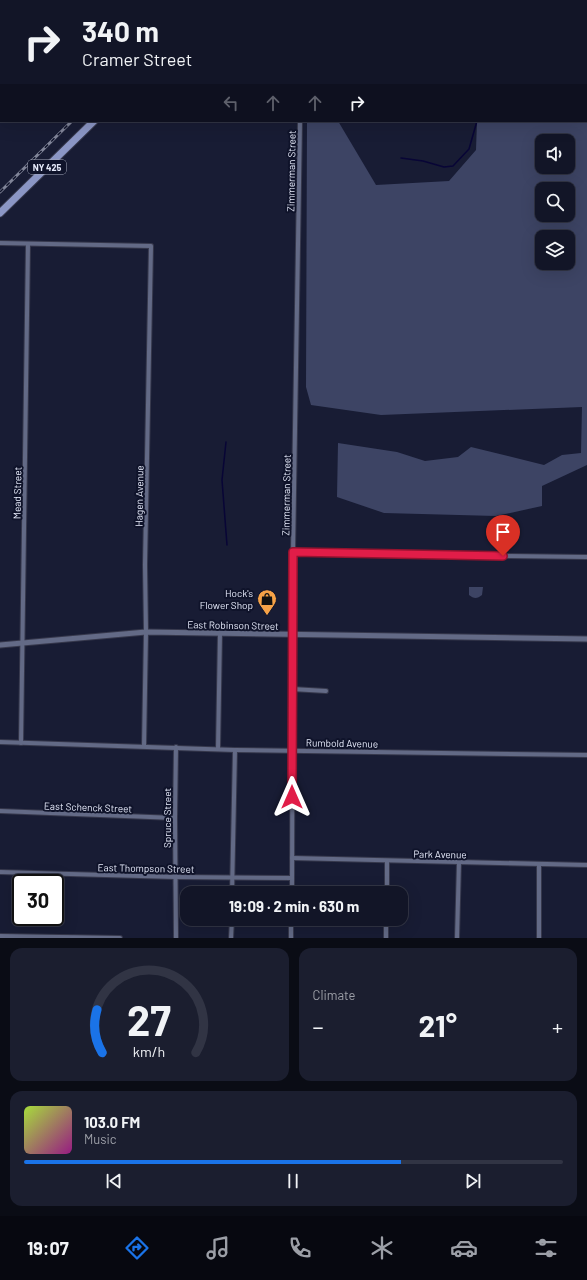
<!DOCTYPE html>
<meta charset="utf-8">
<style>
body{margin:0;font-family:Barlow,sans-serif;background:#1b1e2f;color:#f1f3f6;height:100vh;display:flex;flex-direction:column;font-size:15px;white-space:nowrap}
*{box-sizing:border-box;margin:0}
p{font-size:13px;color:#9c9fa7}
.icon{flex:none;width:22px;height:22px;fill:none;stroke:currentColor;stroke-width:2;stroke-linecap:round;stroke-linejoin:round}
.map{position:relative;height:938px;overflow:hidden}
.side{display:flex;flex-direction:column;gap:10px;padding:10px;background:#0a0c15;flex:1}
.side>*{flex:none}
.hud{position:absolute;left:0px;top:0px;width:587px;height:122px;box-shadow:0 4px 16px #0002,0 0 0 1px #313444;background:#121527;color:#f1f3f6;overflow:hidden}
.buttons{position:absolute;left:535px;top:134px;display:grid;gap:8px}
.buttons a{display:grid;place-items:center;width:40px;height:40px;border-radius:8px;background:#121527;box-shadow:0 4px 16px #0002,0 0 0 1px #313444;font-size:20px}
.speed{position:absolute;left:12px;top:874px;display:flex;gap:8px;font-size:20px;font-weight:700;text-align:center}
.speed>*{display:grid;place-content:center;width:52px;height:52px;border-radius:50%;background:#121527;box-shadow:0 4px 16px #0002,0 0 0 1px #313444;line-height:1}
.speed .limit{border:2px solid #111;border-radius:6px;background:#fff;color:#111}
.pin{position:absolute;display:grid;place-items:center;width:34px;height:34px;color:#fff;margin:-41px -17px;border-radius:50% 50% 50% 0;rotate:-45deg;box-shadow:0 0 4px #0007}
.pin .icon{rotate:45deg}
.me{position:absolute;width:44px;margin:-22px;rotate:0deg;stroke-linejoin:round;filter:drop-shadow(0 0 3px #0008)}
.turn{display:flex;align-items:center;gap:14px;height:84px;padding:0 16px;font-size:18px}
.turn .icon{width:52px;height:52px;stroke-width:2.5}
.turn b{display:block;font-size:28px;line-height:34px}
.lanes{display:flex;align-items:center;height:38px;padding:0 16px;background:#0003;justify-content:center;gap:20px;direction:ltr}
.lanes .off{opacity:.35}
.big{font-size:30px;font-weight:700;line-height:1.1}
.side .card{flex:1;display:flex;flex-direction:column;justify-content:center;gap:6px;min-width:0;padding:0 14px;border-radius:12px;background:#1b1e2f}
.side .dial{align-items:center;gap:0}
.dial svg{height:104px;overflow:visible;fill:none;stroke:#313444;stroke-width:7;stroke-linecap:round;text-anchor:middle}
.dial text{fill:#f1f3f6;stroke:none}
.song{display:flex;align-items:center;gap:12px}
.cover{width:48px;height:48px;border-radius:6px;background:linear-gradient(135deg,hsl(80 70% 55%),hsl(310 70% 35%))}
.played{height:4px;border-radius:2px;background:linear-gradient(90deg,#1a73e8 70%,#313444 70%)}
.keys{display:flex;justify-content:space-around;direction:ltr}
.heat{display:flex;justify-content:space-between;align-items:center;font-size:22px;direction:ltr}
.side .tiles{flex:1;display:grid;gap:10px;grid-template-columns:1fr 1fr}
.card:last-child{grid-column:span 2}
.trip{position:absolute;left:180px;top:886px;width:228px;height:40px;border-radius:12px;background:#121527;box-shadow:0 4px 16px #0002,0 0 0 1px #313444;font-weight:700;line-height:40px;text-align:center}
.tab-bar{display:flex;height:64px;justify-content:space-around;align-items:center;background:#070810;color:#9c9fa7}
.tab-bar .icon{width:28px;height:28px}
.tab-bar .on{color:#1a73e8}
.tab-bar b{font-size:18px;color:#f1f3f6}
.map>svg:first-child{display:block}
</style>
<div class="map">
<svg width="587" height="938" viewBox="0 0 587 938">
<rect width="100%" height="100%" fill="#181c34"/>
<g fill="#3d4464" fill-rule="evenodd">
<path d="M 327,0 L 587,0 L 587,465 L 542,486 L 542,506 L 496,516 L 384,513 L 337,497 L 338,443 L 397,452 L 425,461 L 458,457 L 471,447 L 544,465 L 562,455 L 581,453 L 582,407 L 381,415 L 311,405 L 306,387 L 307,121 L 338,121 L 376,185 L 449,181 L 476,150 L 477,121 L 586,121 L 586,1 L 323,1 ZM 542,141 L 568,141 L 568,167 L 542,167 ZM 542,189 L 568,189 L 568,215 L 542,215 ZM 542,237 L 568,237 L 568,263 L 542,263 Z"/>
<path d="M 469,587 L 483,587 L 482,595 C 477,599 474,599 469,595 Z"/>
</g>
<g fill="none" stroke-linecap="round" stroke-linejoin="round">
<g stroke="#080536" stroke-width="1.5">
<polyline points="429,0 430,1"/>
<polyline points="551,0 552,1"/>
<polyline points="395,1 400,0"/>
<polyline points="586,39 587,40"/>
<polyline points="401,158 423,161 444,167 453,166 469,149 477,121"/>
<polyline points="226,442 222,480 227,545"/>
</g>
<defs>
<g id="minor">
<polyline points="302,1 302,0"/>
<polyline points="0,243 151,246 145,565 146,632 144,746"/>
<polyline points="293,553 587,557"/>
<polyline points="292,689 326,691"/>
<polyline points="0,742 235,750 587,755"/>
<polyline points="21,743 28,244"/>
<polyline points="176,747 175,818 176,938"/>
<polyline points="218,749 220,633"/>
<polyline points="0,811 175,818"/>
<polyline points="292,858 587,865"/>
<polyline points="0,872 175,877 292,878"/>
<polyline points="232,893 235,750"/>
<polyline points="292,893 293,553 300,121"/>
<polyline points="387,893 387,861"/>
<polyline points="0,936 120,938"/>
<polyline points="231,938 232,919"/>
<polyline points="291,938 291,919"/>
<polyline points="386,938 386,919"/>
<polyline points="457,938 459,862"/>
<polyline points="539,938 539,864"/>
</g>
<polyline id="tertiary" points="0,645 146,632 587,639"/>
<g id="primary">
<polyline points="215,1 216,0"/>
<polyline points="0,213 94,121"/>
</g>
</defs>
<use href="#minor" stroke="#36384c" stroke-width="6"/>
<use href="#tertiary" stroke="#36384c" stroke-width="7"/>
<use href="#primary" stroke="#36384c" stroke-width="9"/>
<use href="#minor" stroke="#636a86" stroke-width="4"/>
<use href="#tertiary" stroke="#636a86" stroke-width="5"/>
<use href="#primary" stroke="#8b96c5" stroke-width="7"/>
<defs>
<g id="rail">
<polyline points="195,1 196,0"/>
<polyline points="0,192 72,121"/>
</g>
</defs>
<use href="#rail" stroke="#808498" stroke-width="3"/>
<use href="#rail" stroke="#0f132a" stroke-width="1.5" stroke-dasharray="4.5" stroke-linecap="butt"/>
</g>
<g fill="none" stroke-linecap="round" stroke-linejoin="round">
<defs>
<polyline id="route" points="292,797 293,552 503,556"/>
</defs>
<use href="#route" stroke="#92132f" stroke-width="10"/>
<use href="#route" stroke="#e11d48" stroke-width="7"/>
</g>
<defs>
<symbol id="shop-pin" viewBox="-11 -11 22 30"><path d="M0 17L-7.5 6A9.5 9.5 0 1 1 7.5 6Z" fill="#f6a247" stroke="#0f132a"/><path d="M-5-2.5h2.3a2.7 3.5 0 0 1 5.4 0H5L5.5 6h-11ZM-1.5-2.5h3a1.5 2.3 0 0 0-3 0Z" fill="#111"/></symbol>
</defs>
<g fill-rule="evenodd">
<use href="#shop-pin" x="256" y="588" width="22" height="30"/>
</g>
<g text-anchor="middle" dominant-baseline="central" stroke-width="4" stroke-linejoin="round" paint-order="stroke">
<rect fill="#0f132a" stroke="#a5a9bb" stroke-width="1" x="28" y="160" width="38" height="14" rx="3"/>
<g font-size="9" font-weight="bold" fill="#e5e9f9">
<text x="47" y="167">NY 425</text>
</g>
<g font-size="10" fill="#e5e9f9" stroke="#0f132a">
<text transform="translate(291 171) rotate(-89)">Zimmerman Street</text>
<text transform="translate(17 493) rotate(-89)">Mead Street</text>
<text transform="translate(286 495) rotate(-89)">Zimmerman Street</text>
<text transform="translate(139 496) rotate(-89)">Hagen Avenue</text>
<text transform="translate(233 625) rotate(1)">East Robinson Street</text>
<text transform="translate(342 743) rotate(1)">Rumbold Avenue</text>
<text transform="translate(88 807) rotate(2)">East Schenck Street</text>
<text transform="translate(167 818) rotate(-90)">Spruce Street</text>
<text transform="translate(440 854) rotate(1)">Park Avenue</text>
<text transform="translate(146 868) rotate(1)">East Thompson Street</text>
</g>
<g font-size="10" fill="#e5e9f9" stroke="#0f132a" text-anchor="end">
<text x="253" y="593">Hock's<tspan x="253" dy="12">Flower Shop</tspan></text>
</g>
</g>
</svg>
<div class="buttons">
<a><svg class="icon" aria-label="sound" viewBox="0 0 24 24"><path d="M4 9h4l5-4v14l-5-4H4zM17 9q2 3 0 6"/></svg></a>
<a><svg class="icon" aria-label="search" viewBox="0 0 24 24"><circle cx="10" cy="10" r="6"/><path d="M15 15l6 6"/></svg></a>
<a><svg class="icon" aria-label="layers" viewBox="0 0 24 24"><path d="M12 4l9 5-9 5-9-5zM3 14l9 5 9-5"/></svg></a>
</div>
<div class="speed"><div class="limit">30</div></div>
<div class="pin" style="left:503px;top:556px;background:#d93025"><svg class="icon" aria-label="arrive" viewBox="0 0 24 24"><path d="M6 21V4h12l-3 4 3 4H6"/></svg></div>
<svg class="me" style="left:292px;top:797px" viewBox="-20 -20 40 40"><path d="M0-17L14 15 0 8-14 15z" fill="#e11d48" stroke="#fff" stroke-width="4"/></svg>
<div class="trip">19:09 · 2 min · 630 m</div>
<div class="hud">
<div class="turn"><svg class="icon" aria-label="right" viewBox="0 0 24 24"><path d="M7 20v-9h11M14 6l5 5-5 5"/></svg><div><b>340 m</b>Cramer Street</div></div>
<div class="lanes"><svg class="icon off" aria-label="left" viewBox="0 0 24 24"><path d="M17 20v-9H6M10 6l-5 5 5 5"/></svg><svg class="icon off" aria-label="ahead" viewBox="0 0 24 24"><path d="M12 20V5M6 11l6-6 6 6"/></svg><svg class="icon off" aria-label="ahead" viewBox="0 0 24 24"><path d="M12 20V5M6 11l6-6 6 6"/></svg><svg class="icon" aria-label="right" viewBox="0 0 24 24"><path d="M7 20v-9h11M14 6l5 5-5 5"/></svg></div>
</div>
</div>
<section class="side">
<div class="tiles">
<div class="card dial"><svg viewBox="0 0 100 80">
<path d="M14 69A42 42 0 1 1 86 69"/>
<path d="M14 69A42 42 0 0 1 10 36" stroke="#1a73e8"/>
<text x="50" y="56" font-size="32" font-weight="700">27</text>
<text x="50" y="72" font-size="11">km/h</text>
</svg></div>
<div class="card"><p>Climate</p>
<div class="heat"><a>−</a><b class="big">21°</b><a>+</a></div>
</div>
<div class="card">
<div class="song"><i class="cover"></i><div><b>103.0 FM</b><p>Music</p></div></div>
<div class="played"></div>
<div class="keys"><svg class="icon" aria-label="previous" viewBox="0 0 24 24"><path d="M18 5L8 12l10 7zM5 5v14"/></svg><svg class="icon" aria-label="pause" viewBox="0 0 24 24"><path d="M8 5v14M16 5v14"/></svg><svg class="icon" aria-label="next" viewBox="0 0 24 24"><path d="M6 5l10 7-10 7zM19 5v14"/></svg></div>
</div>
</div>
</section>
<nav class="tab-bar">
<b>19:07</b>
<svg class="icon on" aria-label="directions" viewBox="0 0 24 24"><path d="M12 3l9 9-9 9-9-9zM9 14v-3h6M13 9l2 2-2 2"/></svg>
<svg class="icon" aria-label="music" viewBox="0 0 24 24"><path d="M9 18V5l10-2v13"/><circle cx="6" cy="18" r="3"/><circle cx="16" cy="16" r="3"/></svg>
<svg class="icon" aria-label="phone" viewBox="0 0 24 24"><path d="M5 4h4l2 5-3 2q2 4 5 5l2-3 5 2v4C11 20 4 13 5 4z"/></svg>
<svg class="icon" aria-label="climate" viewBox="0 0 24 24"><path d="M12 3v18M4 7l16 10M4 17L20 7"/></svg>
<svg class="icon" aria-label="car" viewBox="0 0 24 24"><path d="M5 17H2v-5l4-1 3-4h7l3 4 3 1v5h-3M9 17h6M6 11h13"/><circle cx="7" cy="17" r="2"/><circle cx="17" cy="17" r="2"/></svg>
<svg class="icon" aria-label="filters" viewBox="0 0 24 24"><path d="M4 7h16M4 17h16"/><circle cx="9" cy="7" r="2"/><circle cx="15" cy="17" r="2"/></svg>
</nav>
